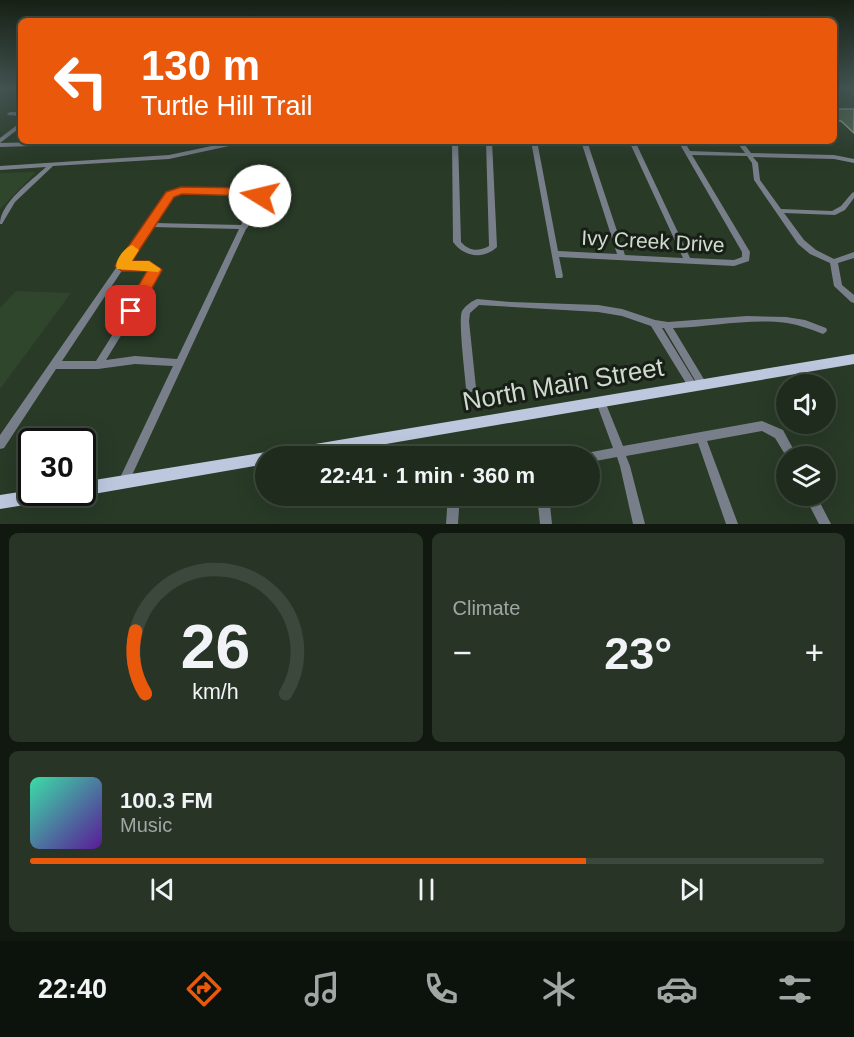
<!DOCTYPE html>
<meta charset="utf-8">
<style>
body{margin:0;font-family:Helvetica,sans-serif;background:#273426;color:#f1f3f6;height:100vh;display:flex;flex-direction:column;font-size:22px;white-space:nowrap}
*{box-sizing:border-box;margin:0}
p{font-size:20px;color:#a1a7a4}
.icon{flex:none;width:33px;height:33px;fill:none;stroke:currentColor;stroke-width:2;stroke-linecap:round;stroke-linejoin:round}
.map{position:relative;height:524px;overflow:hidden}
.details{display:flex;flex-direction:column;gap:9px;padding:9px;background:#111810;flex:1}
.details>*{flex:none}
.top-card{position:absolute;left:18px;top:18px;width:819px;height:126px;border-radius:9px;box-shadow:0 6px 24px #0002,0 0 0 2px #3c483b;background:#ea580c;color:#fff;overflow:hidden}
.fabs{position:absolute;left:776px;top:374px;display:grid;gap:12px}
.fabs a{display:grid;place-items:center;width:60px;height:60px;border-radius:50%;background:#1f2c1d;box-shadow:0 6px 24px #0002,0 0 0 2px #3c483b;font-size:30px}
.speed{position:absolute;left:18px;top:428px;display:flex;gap:12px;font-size:30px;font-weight:700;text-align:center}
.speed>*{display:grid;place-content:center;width:78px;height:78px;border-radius:50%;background:#1f2c1d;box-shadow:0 6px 24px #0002,0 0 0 2px #3c483b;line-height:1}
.speed .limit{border:3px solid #111;border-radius:9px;background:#fff;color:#111}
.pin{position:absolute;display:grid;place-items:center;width:51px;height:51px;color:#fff;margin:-26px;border-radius:12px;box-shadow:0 3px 9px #0006}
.me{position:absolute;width:66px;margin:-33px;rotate:279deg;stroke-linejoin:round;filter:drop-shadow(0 0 4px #0008)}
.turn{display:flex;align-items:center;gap:21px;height:126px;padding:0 24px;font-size:27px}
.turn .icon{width:78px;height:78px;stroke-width:2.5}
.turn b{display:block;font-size:42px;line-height:51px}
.big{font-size:45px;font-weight:600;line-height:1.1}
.details .tile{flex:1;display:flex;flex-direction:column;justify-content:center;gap:9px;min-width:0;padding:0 21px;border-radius:9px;background:#273426}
.details .dial{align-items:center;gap:0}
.dial svg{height:156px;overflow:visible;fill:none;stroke:#3c483b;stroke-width:7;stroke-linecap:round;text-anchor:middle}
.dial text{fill:#f1f3f6;stroke:none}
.song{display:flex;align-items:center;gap:18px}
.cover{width:72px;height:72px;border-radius:9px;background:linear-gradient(135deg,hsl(160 70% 55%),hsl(270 70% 35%))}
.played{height:6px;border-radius:3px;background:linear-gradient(90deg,#ea580c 70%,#3c483b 70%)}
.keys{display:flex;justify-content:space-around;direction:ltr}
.heat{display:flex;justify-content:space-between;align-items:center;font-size:33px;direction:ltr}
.details .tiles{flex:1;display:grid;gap:9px;grid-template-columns:1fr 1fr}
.tile:last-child{grid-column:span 2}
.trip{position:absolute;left:255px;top:446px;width:345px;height:60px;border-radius:30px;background:#1f2c1d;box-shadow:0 6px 24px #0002,0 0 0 2px #3c483b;font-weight:600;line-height:60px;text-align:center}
.dock{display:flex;height:96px;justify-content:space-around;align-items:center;background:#0c120c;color:#a1a7a4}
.dock .icon{width:42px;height:42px}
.dock .on{color:#ea580c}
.dock b{font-size:27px;color:#f1f3f6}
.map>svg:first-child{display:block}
</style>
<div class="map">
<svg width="854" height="524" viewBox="0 0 854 524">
<rect width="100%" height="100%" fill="#293a27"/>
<g fill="#30462c">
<polygon points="36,172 0,209 0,173"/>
<polygon points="16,291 71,293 0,389 0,308"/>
</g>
<polygon fill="#52644f" stroke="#96aa93" stroke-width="1.5" points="834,109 854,109 854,133 841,121 834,121"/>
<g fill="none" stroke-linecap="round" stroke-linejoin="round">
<g fill="#797f8a" fill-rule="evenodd">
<polygon points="10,112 21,112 21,116 8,115 7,114"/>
<polygon points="21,122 21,127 0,143 0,138"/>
<polygon points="74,141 132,141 129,143 0,147 0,143"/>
<path d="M 235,141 L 246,141 L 243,143 L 169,159 L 53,166 L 15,202 L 2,224 L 0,224 C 0,203 31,181 46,167 L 0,170 L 0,166 L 169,155 Z"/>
<path d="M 452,141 L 458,141 L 461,242 C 469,251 478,252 489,246 L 486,141 L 492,141 L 497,247 C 483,260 464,257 453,242 Z"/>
<polygon points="531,141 537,141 558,251 617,254 581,141 587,141 625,255 683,258 629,141 635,141 690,258 734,260 742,257 742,252 678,141 684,141 690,151 745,153 736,141 742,141 751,153 834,155 854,159 854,163 834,159 753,157 758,163 760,180 781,209 832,211 841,206 852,193 854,192 854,198 845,210 835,215 784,213 804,240 816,250 834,259 854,252 854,258 838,263 842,285 854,295 854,303 851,302 834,286 830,263 810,254 798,244 754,180 752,163 747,156 692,155 750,252 749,261 734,266 559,257 563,276 562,278 556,278"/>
<path d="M 181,188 L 259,192 L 262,194 L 248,226 L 248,227 L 246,229 L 127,486 L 123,487 L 119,486 L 118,482 L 173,366 L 135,364 L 98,369 L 56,369 L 4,448 L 0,449 L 0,435 L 168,193 ZM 182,192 L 255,196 L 241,225 L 154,223 L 172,195 ZM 151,227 L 239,229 L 177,359 L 135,356 L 106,360 L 158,275 C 158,273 159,271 159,269 C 156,261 134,263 127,263 ZM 123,269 L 148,269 L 151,270 L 150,275 L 96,361 L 62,361 Z"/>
<path d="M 477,299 L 511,302 L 598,305 L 622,309 L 655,320 L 668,322 L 747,316 L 786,317 L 805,320 L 826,328 L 827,330 L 826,332 L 823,334 C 811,329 799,325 787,323 C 749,318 711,327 673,328 L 705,381 L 707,384 L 705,387 L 702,388 L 699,387 L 664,328 L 662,328 L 695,382 L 697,385 L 695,388 L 692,389 L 689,388 L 651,326 L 622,316 L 598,312 L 479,305 L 470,313 L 469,321 L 476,388 L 474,391 L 471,392 L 468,391 L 466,388 C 465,375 458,319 462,311 C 465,306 472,301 477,299 Z"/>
<polygon points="601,398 604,399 623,446 762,421 783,430 797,456 786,456 775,438 762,431 707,441 738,524 726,524 698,443 626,456 630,466 645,524 633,524 620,466 617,457 590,462 590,456 585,456 586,453 613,448 596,402 598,399"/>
<polygon points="448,495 460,495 458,524 446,524"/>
<polygon points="537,495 549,495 552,524 540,524"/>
<polygon points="804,495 816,495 831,524 819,524"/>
</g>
<g fill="#bdc8df" fill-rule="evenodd">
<polygon points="854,354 854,364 316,456 273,456 275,452 279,450"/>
<polygon points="266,452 270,454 271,456 266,456 266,464 82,496 77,492 82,492 82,482"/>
<polygon points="32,490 32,492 69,492 67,497 62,499 0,509 0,495"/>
</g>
</g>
<linearGradient id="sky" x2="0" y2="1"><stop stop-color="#172015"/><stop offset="0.55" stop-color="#435552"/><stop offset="1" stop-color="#435552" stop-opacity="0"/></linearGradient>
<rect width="854" height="161" fill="url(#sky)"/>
<polygon fill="#ea580c" stroke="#983908" stroke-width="1.5" points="181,187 250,188 265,196 260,200 249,196 182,194 174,197 132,261 149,261 162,270 137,315 126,315 124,311 147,271 122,271 115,266 166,192"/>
<path fill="#f59e0b" d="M 132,245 L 139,250 L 132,261 L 149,261 L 161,269 L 158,272 L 117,269 C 113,262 125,247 132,245 Z"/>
<g text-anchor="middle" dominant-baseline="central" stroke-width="6" stroke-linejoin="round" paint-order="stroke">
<g font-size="21" fill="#d0dbce" stroke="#171f16">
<text transform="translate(653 241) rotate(3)">Ivy Creek Drive</text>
</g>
<g font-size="26" fill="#d0dbce" stroke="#171f16">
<text transform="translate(563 384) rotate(-10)">North Main Street</text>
</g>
</g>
</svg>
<div class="fabs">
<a><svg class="icon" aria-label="sound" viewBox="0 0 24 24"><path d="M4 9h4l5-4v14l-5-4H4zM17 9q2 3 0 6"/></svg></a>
<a><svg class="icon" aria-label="layers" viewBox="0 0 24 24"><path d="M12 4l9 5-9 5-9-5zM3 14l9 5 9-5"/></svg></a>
</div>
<div class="speed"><div class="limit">30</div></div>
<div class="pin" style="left:131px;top:311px;background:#d93025"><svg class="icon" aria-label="arrive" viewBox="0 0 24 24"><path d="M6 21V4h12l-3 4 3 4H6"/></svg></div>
<svg class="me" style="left:260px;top:196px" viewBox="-20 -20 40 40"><circle r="19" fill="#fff"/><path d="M0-13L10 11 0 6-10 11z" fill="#ea580c"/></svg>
<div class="trip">22:41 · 1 min · 360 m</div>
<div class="top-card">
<div class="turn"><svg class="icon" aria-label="left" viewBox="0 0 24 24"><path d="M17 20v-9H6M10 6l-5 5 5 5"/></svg><div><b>130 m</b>Turtle Hill Trail</div></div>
</div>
</div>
<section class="details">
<div class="tiles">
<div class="tile dial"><svg viewBox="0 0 100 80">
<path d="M14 69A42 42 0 1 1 86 69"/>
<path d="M14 69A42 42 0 0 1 9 37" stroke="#ea580c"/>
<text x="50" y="56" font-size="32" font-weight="700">26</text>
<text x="50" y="72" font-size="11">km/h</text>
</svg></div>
<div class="tile"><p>Climate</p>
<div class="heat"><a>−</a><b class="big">23°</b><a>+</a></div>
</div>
<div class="tile">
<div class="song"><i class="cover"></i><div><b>100.3 FM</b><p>Music</p></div></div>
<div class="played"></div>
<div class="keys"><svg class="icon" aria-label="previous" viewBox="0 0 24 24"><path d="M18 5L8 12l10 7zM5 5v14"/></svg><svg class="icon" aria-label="pause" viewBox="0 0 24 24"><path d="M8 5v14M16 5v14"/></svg><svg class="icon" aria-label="next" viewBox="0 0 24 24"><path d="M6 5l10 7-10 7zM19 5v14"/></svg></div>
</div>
</div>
</section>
<nav class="dock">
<b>22:40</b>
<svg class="icon on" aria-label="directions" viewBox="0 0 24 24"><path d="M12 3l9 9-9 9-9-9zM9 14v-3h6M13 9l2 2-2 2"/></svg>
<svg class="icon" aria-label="music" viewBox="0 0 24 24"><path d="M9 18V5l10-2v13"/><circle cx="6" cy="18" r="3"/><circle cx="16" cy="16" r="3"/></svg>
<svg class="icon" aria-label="phone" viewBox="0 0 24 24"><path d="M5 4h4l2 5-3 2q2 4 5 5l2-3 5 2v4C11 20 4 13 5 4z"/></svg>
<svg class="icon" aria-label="climate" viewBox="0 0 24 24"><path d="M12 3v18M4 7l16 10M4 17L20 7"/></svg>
<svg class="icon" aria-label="car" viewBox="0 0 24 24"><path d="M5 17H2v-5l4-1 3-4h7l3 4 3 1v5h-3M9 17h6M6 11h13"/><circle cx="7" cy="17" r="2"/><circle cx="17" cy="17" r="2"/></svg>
<svg class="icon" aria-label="filters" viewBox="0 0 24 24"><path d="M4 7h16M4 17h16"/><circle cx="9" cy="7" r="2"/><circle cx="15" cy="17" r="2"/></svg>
</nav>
